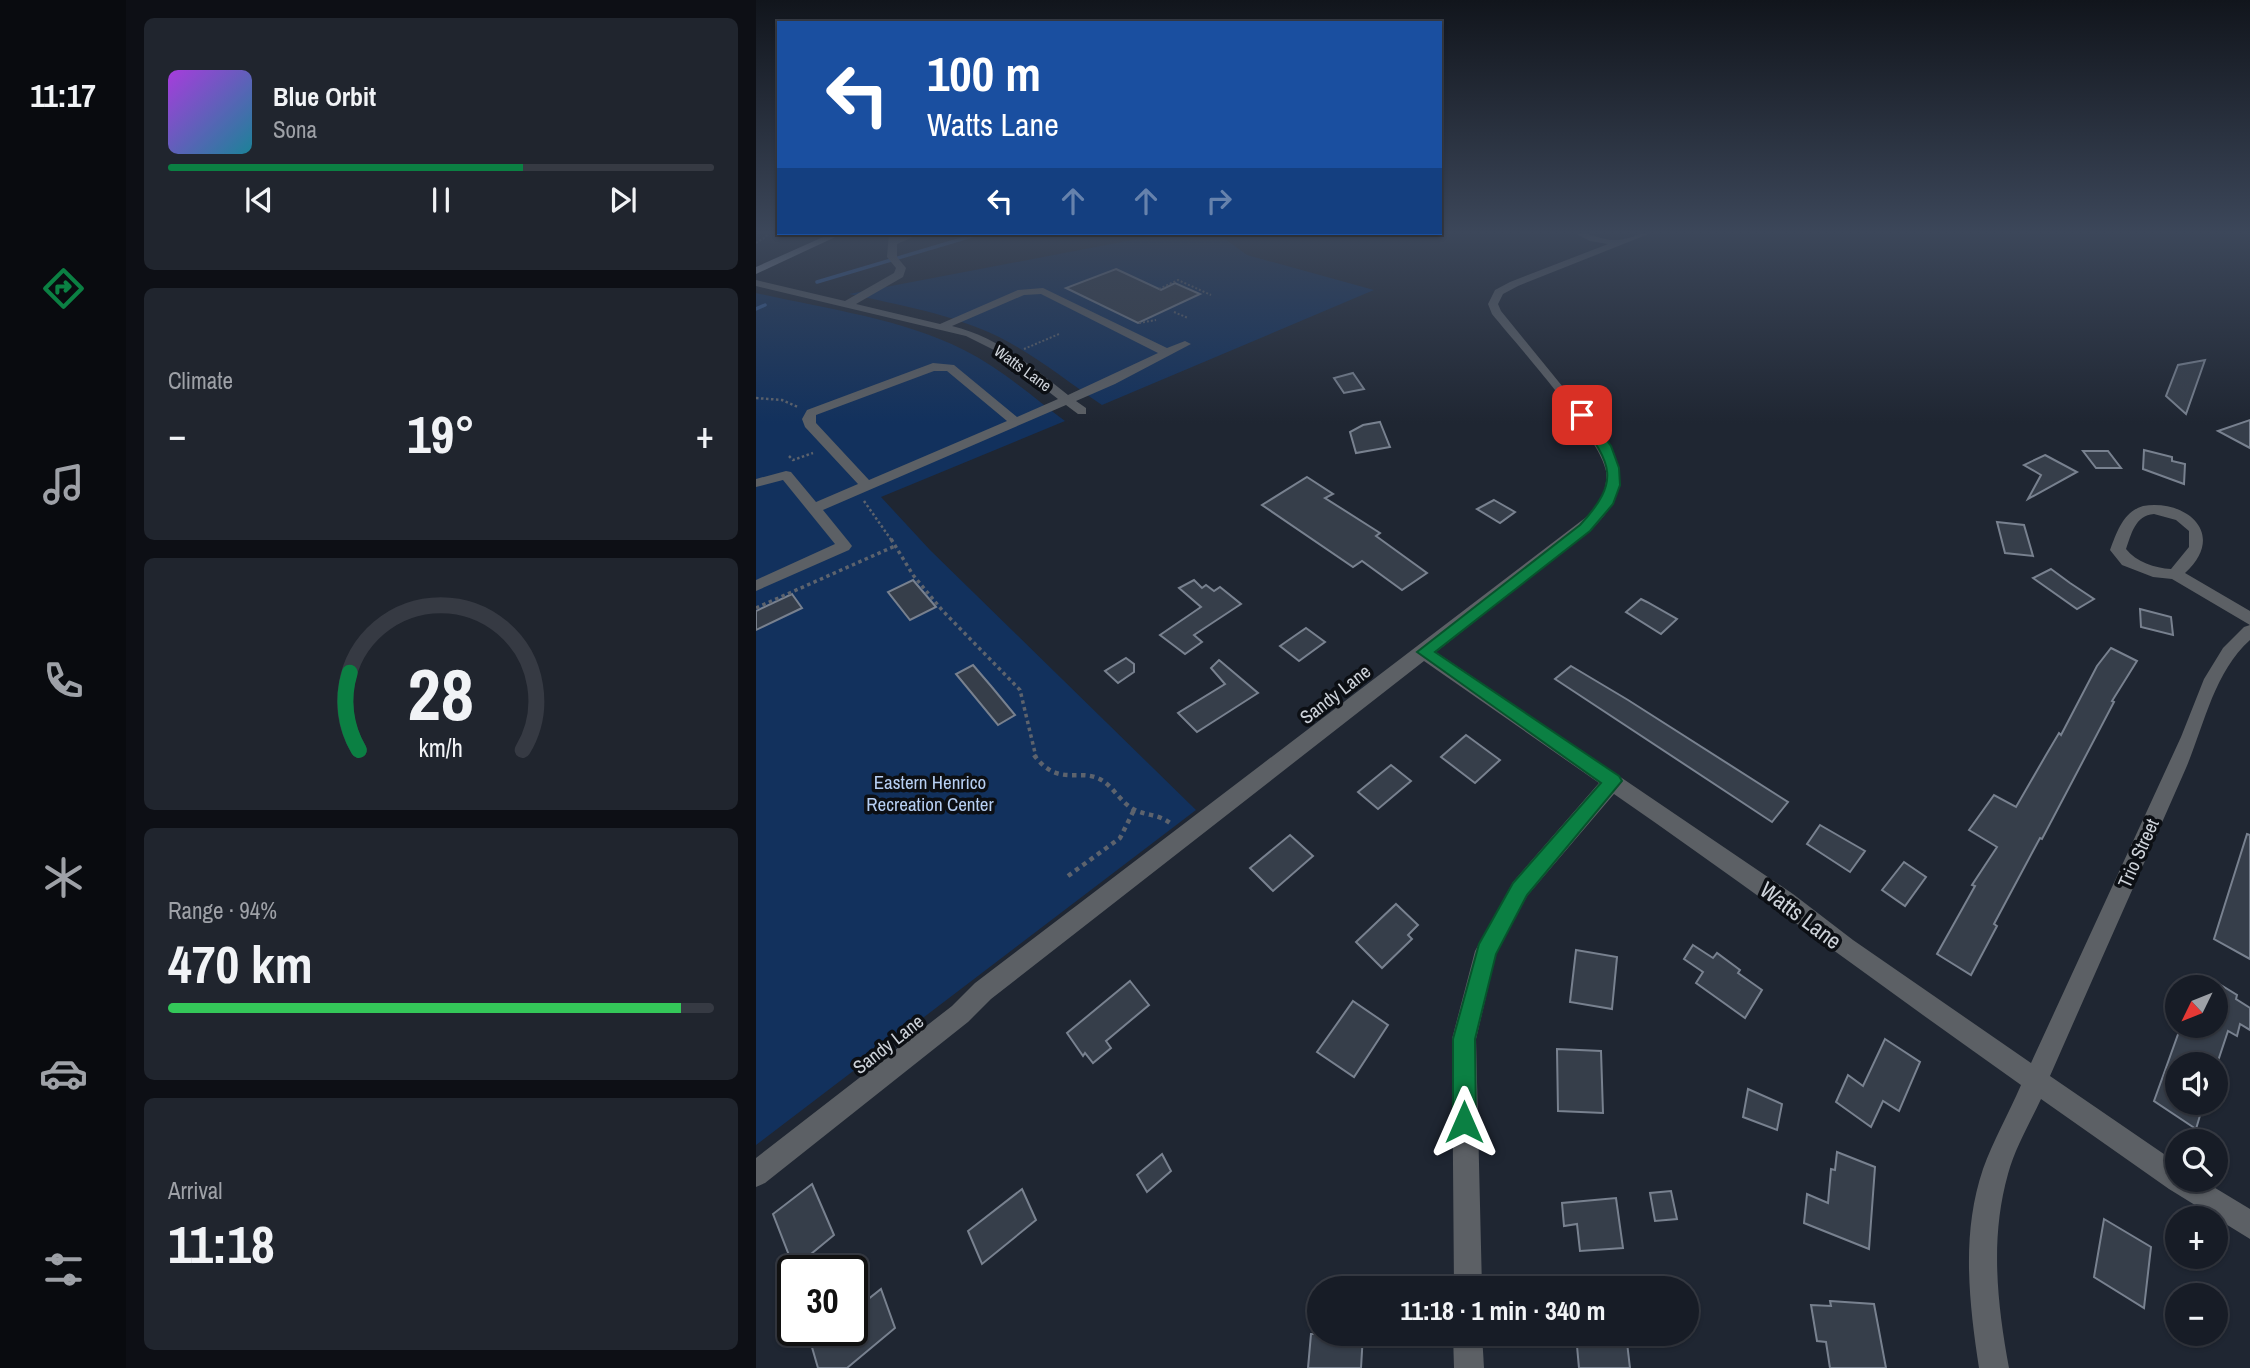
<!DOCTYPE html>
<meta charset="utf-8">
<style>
body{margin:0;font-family:"Archivo Narrow",sans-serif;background:#20252e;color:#f1f3f6;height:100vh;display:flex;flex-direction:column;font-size:26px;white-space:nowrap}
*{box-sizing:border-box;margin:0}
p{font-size:23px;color:#9ea1a7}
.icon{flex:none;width:38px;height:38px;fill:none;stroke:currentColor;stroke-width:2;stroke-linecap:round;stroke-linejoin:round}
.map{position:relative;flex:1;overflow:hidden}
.sheet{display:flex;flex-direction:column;gap:18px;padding:18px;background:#0d0f15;width:630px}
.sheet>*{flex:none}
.top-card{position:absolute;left:21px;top:21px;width:665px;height:214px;border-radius:0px;box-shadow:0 2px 5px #0004,0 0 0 2px #363a43;background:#1a4fa0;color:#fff;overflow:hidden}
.needle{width:46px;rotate:227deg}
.buttons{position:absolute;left:1409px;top:975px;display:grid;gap:14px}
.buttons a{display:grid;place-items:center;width:63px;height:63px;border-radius:50%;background:#171c26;box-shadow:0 2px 5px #0004,0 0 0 2px #363a43;font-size:35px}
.speed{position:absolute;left:21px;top:1255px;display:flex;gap:14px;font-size:35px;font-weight:700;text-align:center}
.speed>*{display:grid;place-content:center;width:91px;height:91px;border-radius:50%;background:#171c26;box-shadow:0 2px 5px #0004,0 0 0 2px #363a43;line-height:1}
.speed .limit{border:4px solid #111;border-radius:10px;background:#fff;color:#111}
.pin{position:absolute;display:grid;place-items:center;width:60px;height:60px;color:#fff;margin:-30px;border-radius:14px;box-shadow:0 4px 10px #0006}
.me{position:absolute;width:77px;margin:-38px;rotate:0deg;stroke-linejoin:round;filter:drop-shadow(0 0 5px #0008)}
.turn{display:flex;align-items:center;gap:24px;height:147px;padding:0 35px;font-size:32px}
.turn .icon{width:91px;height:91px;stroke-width:2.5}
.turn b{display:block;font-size:49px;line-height:60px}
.lanes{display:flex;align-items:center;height:66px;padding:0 35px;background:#0003;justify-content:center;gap:35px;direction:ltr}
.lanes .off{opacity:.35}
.big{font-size:52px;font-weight:700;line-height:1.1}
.sheet .widget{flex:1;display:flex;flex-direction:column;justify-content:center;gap:10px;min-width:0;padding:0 24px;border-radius:10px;background:#20252e}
.sheet .dial{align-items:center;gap:0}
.dial svg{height:182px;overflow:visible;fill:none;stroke:#363a43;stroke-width:7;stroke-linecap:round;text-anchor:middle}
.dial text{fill:#f1f3f6;stroke:none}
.song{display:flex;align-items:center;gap:21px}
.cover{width:84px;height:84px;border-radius:10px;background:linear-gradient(135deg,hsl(280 70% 55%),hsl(190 70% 35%))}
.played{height:7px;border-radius:4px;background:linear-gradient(90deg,#0b8043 65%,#363a43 65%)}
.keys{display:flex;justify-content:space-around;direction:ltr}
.heat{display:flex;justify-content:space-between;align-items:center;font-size:38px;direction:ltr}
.charge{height:10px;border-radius:5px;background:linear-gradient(90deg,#34c759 94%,#363a43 0)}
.trip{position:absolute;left:551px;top:1276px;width:392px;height:70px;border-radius:35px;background:#171c26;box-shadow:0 2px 5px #0004,0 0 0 2px #363a43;font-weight:700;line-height:70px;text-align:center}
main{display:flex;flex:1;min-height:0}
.tabs{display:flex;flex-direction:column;width:126px;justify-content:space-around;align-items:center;background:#090b0f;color:#9ea1a7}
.tabs .icon{width:49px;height:49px}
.tabs .current{color:#0b8043}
.tabs b{font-size:32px;color:#f1f3f6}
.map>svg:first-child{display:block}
</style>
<main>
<nav class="tabs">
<b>11:17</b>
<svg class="icon current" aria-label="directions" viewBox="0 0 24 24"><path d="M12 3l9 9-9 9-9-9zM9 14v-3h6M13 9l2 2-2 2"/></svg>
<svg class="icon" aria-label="music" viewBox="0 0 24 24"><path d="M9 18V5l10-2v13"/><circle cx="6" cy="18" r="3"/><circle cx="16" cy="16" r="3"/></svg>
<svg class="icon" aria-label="phone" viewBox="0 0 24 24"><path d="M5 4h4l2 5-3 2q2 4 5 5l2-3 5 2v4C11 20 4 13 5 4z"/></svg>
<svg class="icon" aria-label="climate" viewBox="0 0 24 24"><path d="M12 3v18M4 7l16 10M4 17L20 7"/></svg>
<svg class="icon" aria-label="car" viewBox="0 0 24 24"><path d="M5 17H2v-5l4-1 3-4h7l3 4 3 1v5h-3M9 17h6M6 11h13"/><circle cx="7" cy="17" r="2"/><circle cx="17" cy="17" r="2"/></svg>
<svg class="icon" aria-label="filters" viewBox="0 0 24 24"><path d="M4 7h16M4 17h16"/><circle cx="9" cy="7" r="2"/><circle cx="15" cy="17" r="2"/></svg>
</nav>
<section class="sheet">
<div class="widget">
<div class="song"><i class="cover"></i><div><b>Blue Orbit</b><p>Sona</p></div></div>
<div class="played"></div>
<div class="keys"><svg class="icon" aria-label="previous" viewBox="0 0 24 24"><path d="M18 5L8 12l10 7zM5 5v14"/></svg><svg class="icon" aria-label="pause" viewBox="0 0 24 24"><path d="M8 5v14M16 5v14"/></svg><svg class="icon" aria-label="next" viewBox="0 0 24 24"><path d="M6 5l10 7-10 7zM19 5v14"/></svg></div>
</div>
<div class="widget"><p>Climate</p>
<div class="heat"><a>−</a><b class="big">19°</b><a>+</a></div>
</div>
<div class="widget dial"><svg viewBox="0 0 100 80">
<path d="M14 69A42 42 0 1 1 86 69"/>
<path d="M14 69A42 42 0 0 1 10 35" stroke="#0b8043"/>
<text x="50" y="56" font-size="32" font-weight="700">28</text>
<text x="50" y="72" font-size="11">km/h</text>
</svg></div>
<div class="widget"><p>Range · 94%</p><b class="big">470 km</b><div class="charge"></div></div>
<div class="widget"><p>Arrival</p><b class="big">11:18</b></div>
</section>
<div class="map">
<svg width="1494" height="1368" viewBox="0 0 1494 1368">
<rect width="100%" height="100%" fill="#1f2632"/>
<g fill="#12315d">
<path d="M 413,233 L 461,233 L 491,255 L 618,290 L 346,405 C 312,382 279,355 243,337 C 196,314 144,305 93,294 Z"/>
<path d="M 0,293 C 69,309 144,318 208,350 C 244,368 276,396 309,421 L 125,497 L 174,550 L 440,810 L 0,1145 Z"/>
</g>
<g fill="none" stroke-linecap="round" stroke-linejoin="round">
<g stroke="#335e9d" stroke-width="3.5">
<polyline points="61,282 226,233"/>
<polyline points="0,309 9,305"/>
</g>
</g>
<g fill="#363e4a" stroke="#78818f" stroke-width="2">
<polygon points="360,269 405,290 419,283 444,294 382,323 310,288"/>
<polygon points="1449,360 1430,414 1410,396 1422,365"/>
<polygon points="597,373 608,389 588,393 578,378"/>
<polygon points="1494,420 1494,448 1462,431"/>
<polygon points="624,422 634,447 600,453 594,432 607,425"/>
<polygon points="1388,450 1416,457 1416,461 1429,464 1428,484 1387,469"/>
<polygon points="1327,451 1352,451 1365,468 1340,468"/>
<polygon points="1289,455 1321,472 1272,499 1285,475 1268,465"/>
<polygon points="551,477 577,494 569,498 624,533 620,536 671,573 646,590 606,561 597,567 506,505"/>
<polygon points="738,500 759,512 744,523 721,509"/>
<polygon points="1241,522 1268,525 1277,556 1249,553"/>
<polygon points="1295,569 1314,583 1338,599 1321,609 1277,578"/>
<polygon points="157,580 180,607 154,620 132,592"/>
<polygon points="438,580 446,588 450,585 458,591 464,587 485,604 438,635 446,642 429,654 404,635 445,607 423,588"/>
<polygon points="36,594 46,608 0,630 0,611"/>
<polygon points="885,599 891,602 921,619 905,634 870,612"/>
<polygon points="1384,609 1415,617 1417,635 1385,627"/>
<polygon points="550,628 569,642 543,661 524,646"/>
<polygon points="1355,648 1381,661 1356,701 1358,702 1286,839 1284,838 1238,924 1241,926 1215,975 1181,954 1219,886 1216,885 1241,847 1213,830 1238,795 1260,807 1290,755 1303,733 1305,735 1341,666"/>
<polygon points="370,658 378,664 378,672 362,683 349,671"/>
<polygon points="463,660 502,693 441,732 422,713 469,684 455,668"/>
<polygon points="217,665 235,686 259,715 242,725 200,674"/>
<polygon points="815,666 872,700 1032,802 1016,822 799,679"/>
<polygon points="710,735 744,760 719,783 685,757"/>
<polygon points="635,765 655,781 622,809 602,792"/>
<polygon points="1064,825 1109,851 1094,872 1051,844"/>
<polygon points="1491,834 1494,835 1494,959 1458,939"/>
<polygon points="534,835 557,856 517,891 494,868"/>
<polygon points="1148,862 1170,877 1149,906 1126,890"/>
<polygon points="640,904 662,925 652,935 656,939 626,968 600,942"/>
<polygon points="937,945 957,958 961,953 984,970 982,973 1006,990 989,1018 940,983 947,972 928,959"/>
<polygon points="820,950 861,957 856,1009 814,1002"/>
<polygon points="374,981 393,1005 350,1041 355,1048 337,1063 329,1053 327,1056 311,1033"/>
<polygon points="1460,982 1481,995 1480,999 1494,1008 1494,1030 1484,1024 1481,1036 1472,1031 1461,1064 1421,1064 1421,1102 1448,1102 1440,1129 1398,1101 1425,1026 1460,1026"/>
<polygon points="597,1001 632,1025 598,1077 561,1052"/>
<polygon points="1129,1039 1164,1062 1143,1111 1127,1101 1115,1127 1080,1102 1092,1075 1107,1086"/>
<polygon points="801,1049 845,1051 847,1113 802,1111"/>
<polygon points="992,1089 1026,1104 1021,1130 987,1117"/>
<polygon points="1081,1152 1119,1167 1113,1249 1048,1223 1051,1194 1072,1203 1075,1169 1079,1170"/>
<polygon points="406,1154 415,1171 391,1192 381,1175"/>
<polygon points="56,1184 78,1235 38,1268 17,1214"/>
<polygon points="266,1189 280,1220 226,1264 212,1231"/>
<polygon points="915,1191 921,1219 899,1221 894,1193"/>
<polygon points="860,1198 867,1248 824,1251 821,1224 808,1226 806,1203"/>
<polygon points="1348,1219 1395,1247 1388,1308 1338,1277"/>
<polygon points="125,1289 139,1328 91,1368 62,1368 51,1330 96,1330 96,1312"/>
<polygon points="1074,1301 1118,1304 1130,1368 1074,1368 1070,1342 1061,1341 1055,1305 1075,1306"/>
<polygon points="555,1334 607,1334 605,1368 552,1368"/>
<polygon points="825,1334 870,1334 874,1368 823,1368 821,1346 826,1346"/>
</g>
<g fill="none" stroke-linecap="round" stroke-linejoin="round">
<g stroke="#5d636d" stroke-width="2" stroke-dasharray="2 2" stroke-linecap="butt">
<polyline points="0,243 10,237 12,231"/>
<polyline points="403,289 422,280 455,295"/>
<polyline points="418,312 432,318"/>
<polyline points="383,323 400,320"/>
<polyline points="268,349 303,334"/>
</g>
<g stroke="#5d636d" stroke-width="2.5" stroke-dasharray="2.5 2.5" stroke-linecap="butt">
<polyline points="0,398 26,400 42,407"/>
<polyline points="33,456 37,460 57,453"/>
<polyline points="108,501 136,541"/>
</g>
<g stroke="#5d636d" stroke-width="3.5" stroke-dasharray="3.5 3.5" stroke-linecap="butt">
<polyline points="135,539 157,575 186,610 264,690 280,757"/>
<polyline points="0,608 139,546"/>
</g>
<g stroke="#5d636d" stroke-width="4.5" stroke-dasharray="4.5 4.5" stroke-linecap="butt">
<path d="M 278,755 C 303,789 324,766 347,781 C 358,788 366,804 379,810 C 392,816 402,814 414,823"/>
<polyline points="312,876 364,838 378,810"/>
</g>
<g fill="#5c6065" fill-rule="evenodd">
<path d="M 815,231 C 831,231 845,241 861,240 C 874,240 885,231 900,231 L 762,286 L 747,294 L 742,304 L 745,311 L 855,446 C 872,484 862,503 834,531 L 680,652 L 1037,894 L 1097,940 L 1275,1063 L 1425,737 L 1448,679 L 1467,648 L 1488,627 L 1494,625 L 1494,640 C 1458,672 1448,726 1430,768 C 1385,871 1339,973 1294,1076 L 1421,1163 L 1421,1180 L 1446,1180 L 1494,1209 L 1494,1239 L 1413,1189 L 1285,1099 C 1274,1123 1259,1148 1252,1174 C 1234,1238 1241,1303 1253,1368 L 1223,1368 C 1213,1302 1205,1234 1227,1169 C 1237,1141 1253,1113 1265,1085 C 1129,989 995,889 858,794 L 771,896 L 740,954 L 720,1039 L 726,1288 L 698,1288 L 696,1039 L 719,951 L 757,882 L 843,783 L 668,661 L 235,999 L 212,1022 L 9,1183 L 0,1187 L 0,1158 L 196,1006 L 219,983 L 833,515 C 844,502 852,489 850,471 C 845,438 761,345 736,314 L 732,304 L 739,290 L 754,282 L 852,244 L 834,241 Z"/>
<path d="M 133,233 L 143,233 L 142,237 L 153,233 L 166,233 L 141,244 L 141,257 L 150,268 L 147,277 L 100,304 L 184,324 L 262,290 L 287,288 L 411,348 L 429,341 L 435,344 L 359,384 L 320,401 L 330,408 L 330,414 L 322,414 L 310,405 L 67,510 L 93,542 L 96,546 L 93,550 L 0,591 L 0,580 L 79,544 L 27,480 L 0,487 L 0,479 L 30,471 L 35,472 L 60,502 L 102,484 L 49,427 L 46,419 L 51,410 L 177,363 L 198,365 L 261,417 L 302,399 L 240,351 L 210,336 L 0,286 L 0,280 L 89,301 L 138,273 L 140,268 L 131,257 ZM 285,294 L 402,353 L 312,395 C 276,367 242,337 196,326 L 268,295 ZM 178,371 L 191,371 L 251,421 L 113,480 L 60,423 L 60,415 Z"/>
<path d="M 1387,506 C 1432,499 1471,535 1429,573 L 1494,611 L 1494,625 L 1416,579 L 1397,577 L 1366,565 L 1354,550 C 1361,532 1367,512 1387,506 ZM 1398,514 L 1420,520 L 1433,531 L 1433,547 L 1415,569 C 1399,568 1380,562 1370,549 C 1375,535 1379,515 1398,514 Z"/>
<polygon points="697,1334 726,1334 728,1368 698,1368"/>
</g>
<polygon fill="#9199a5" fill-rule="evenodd" points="76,233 88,233 0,274 0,267"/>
</g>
<linearGradient id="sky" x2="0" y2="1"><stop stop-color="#11151c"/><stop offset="0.55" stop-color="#3c475a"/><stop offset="1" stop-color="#3c475a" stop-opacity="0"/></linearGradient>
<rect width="1494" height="423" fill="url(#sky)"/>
<path fill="#0b8043" stroke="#07532c" stroke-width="2" d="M 826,412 L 830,413 L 855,446 L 863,468 L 864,485 L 857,504 L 834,531 L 679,652 L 863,776 L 866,781 L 771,895 L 740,954 L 719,1039 L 720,1122 L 716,1131 L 708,1134 L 700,1131 L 697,1122 L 697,1039 L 723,944 L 757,883 L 845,783 L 661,652 L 824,525 C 868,478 853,462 820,415 Z"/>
<g text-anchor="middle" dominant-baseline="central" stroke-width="7" stroke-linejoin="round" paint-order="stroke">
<g font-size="16" fill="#cdd2d9" stroke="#0c0f14">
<text transform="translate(267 368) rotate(36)">Watts Lane</text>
</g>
<g font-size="19" fill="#cdd2d9" stroke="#0c0f14">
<text transform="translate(579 694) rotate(-38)">Sandy Lane</text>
<text transform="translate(1382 853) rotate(-66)">Trio Street</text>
<text transform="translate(132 1044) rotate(-38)">Sandy Lane</text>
</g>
<g font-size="19" fill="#b7cff3" stroke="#0c0f14">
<text x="174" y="782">Eastern Henrico<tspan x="174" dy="22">Recreation Center</tspan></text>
</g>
<g font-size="23" fill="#cdd2d9" stroke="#0c0f14">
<text transform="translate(1045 915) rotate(37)">Watts Lane</text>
</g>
</g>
</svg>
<div class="buttons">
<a><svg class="needle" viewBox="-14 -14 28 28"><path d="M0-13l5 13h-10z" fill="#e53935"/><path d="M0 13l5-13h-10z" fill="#9ea1a7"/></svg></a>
<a><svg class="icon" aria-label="sound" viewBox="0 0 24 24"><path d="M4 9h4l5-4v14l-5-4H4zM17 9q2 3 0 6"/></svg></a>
<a><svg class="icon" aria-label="search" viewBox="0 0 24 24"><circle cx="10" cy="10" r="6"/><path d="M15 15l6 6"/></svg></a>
<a>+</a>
<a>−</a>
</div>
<div class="speed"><div class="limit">30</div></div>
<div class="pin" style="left:826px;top:415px;background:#d93025"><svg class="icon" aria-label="arrive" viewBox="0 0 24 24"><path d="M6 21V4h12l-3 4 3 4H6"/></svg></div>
<svg class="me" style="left:708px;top:1122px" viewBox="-20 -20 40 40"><path d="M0-17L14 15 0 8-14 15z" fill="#0b8043" stroke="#fff" stroke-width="4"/></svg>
<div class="trip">11:18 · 1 min · 340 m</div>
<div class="top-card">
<div class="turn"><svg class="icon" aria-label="left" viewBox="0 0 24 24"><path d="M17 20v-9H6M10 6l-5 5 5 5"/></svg><div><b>100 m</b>Watts Lane</div></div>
<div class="lanes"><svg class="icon" aria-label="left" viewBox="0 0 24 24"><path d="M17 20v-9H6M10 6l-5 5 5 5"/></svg><svg class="icon off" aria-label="ahead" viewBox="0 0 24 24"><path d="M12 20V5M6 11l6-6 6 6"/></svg><svg class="icon off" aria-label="ahead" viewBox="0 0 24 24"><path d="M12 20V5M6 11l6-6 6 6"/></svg><svg class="icon off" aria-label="right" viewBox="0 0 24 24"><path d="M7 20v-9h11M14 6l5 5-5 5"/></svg></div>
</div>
</div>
</main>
